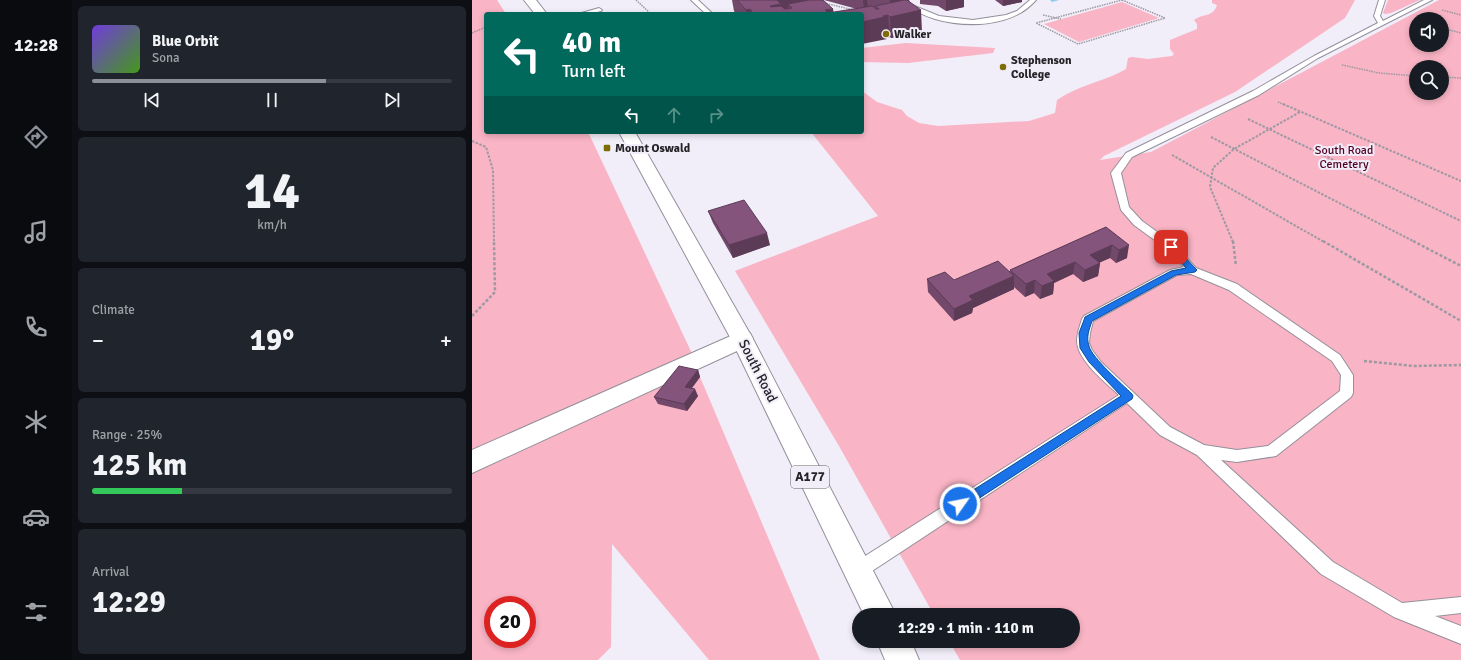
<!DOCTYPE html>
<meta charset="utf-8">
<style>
body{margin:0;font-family:Signika,sans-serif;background:#20242c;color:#f1f3f6;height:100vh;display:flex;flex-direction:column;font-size:15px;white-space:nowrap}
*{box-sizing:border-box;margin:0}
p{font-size:13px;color:#9ea1a6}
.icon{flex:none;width:22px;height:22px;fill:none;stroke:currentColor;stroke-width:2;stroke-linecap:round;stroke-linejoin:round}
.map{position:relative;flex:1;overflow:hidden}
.side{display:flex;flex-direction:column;gap:6px;padding:6px;background:#0d0f14;width:400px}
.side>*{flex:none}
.guide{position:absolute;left:12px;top:12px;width:380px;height:122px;border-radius:4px;box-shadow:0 2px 6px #0003;background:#00695c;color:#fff;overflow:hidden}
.tools{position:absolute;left:937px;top:12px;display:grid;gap:8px}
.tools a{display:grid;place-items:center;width:40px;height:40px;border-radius:50%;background:#171b24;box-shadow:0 2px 6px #0003;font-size:20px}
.speed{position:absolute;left:12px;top:596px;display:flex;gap:8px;font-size:20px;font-weight:700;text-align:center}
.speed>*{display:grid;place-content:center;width:52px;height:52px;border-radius:50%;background:#171b24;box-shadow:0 2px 6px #0003;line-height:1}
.speed .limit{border:6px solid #d22;background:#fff;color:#111}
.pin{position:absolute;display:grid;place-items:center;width:34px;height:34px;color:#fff;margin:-17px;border-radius:8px;box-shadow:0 2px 6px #0006}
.me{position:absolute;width:44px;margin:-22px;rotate:57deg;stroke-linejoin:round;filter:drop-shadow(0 0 3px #0008)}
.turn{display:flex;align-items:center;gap:14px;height:84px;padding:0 12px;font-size:18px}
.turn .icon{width:52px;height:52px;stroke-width:2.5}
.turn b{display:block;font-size:28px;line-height:34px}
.lanes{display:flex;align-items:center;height:38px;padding:0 12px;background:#0003;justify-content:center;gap:20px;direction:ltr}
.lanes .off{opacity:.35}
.big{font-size:30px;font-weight:800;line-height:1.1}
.side .widget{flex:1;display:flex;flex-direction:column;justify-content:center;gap:6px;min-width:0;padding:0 14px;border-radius:6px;background:#20242c}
.side .dial{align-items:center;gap:0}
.dial b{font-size:52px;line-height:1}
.song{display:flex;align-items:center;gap:12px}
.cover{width:48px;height:48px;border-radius:6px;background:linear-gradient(135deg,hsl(260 70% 55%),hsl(100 70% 35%))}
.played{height:4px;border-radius:2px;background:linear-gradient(90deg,#8c9099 65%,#363941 65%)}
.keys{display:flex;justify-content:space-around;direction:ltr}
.heat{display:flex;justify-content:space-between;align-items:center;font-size:22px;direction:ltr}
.charge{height:6px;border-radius:3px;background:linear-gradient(90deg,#34c759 25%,#363941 0)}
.trip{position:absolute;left:380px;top:608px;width:228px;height:40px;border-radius:20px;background:#171b24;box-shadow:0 2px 6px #0003;font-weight:800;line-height:40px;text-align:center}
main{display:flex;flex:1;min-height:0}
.dock{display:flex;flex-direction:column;width:72px;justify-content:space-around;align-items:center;background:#090b0e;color:#9ea1a6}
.dock .icon{width:28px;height:28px}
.dock .selected{color:#8c9099}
.dock b{font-size:18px;color:#f1f3f6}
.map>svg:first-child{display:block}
</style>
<main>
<nav class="dock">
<b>12:28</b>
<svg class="icon selected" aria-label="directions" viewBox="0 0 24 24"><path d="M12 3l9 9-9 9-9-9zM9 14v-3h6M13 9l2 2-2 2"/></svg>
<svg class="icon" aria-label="music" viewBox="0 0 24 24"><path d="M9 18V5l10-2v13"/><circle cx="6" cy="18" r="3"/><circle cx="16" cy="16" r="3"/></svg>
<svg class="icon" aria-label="phone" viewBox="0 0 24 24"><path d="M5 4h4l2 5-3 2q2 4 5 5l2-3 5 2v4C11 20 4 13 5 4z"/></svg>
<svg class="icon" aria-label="climate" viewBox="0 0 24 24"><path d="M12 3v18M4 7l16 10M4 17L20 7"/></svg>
<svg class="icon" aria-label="car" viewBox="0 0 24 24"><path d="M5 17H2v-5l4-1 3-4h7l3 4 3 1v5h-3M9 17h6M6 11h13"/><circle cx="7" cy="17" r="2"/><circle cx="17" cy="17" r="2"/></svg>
<svg class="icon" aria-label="filters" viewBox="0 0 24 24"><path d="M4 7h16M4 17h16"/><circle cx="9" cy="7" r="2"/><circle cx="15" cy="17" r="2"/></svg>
</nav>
<section class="side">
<div class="widget">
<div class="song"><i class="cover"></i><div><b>Blue Orbit</b><p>Sona</p></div></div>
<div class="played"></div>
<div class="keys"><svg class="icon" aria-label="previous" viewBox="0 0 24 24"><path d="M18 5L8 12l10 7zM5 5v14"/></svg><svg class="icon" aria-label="pause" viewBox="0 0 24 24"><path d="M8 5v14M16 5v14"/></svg><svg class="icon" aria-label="next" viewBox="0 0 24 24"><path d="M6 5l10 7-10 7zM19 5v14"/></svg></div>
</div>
<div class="widget dial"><b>14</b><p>km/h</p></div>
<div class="widget"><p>Climate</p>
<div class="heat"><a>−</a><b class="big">19°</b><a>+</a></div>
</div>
<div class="widget"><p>Range · 25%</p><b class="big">125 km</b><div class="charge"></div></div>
<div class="widget"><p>Arrival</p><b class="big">12:29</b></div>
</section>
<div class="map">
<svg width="989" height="660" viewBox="0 0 989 660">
<rect width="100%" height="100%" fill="#f1edf9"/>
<g fill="#f9b4c5" fill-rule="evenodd">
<path d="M 0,0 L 25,0 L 34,14 L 14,14 L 14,132 L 115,132 L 118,136 L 223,360 L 228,377 L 348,660 L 237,660 L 140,544 L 139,647 L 126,660 L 0,660 ZM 21,605 L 55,605 L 55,639 L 21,639 Z"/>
<path d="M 740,0 L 883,0 L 873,18 L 763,92 L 632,156 L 628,160 L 679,152 L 967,0 L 989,0 L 989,660 L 488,660 L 477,641 L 601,641 L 601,615 L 462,615 L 367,446 L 263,271 L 406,216 L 339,132 L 390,132 L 390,91 L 405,102 L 430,110 L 435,116 L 447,123 L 466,126 L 557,121 L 583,113 L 585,100 C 606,85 632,82 654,69 L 656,58 L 660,57 L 676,59 L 700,56 L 702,54 L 698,49 L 698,40 L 725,29 L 725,24 L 722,20 C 731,13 741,18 745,5 L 740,3 ZM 944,19 L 970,19 L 970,45 L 944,45 ZM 944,67 L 970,67 L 970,93 L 944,93 Z"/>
<polygon points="916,0 948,0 919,13 913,14 911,13"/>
<polygon points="650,2 687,18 607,42 572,24"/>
<polygon points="434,43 523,48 521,53 436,63 390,62 390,48"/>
</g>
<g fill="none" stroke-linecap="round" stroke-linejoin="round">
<polygon fill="#8fc9f3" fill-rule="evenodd" points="578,0 587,0 580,2"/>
<defs>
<g id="lane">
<polygon points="219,0 226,0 241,14 234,14"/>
<path d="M 418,0 L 428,0 L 467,16 L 501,20 L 534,15 L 545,11 L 558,0 L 564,0 C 541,27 495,28 463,19 C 453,16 444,11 435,7 C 429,5 422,3 418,0 Z"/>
<path d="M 907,0 L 913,0 L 908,16 L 911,21 L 952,0 L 960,0 L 846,58 L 787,95 L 660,157 L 649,173 L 657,207 L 670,221 L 703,245 L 724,268 L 765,284 L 868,355 L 881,375 L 881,393 L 879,397 L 804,456 L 765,462 L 749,460 L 861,562 L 930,603 L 989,597 L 989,613 L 963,616 L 989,626 L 989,644 L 922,617 L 849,574 L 725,455 L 688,435 L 655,403 L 391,577 L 385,579 L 379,577 L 377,571 L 379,565 L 647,395 C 634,383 605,360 605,341 C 605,333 608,326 610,319 L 612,316 L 698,270 L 712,267 L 695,249 L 662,225 L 649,210 L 639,173 L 654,153 L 781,91 L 842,56 L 906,23 L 902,16 ZM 719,274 L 757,290 L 860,361 L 869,375 L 868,391 L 796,446 L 765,450 L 732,445 L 698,427 L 629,362 L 620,350 L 617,343 L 618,333 L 621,321 L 705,275 Z"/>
<polygon points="127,8 130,10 129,11 117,14 106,14"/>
</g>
<polygon id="street" points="270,331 278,333 281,339 278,345 0,473 0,450"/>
<g id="primary">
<polygon points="52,0 64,0 75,14 63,14"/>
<polygon points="147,132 163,132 281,339 424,615 392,615 259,339"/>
<polygon points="405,641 439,641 447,660 413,660"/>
</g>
</defs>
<use href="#lane" stroke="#94909b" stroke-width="2"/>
<use href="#street" stroke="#94909b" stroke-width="2"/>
<use href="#primary" stroke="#94909b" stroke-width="2"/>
<g stroke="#9c99a2" stroke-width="1.5" stroke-dasharray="1.5 1" stroke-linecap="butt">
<polyline points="164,0 179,14"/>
<polygon points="650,0 693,18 606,44 564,23"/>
<polyline points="352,3 382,10"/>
<polyline points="970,10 989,15"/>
<polyline points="571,15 589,19"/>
<polyline points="970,28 989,33"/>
<polyline points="0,33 14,27"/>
<polyline points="870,65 907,73 944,76"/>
<polyline points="970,77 989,78"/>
<polyline points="806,102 813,105"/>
</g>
<g stroke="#9c99a2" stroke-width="2" stroke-dasharray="2.5 1.5" stroke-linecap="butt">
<polyline points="811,104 989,181"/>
<polyline points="776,119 989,221"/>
<polyline points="739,137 943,242"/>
<polyline points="0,141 14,147 21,170 22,242"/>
<polyline points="700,155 852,242"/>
<polyline points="761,242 738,187 741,168 762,149 828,112"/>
</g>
<g stroke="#9c99a2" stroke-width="2.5" stroke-dasharray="3 2" stroke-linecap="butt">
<polyline points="761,241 764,266"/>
<polyline points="851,241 989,321"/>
<polyline points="941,241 989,266"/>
<polyline points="0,316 23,292 22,241"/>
<polyline points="892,361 941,366 989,365"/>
</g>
<use href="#lane" fill="#fff" fill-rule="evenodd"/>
<use href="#street" fill="#fff" fill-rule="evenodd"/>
<use href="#primary" fill="#fff" fill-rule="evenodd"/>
</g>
<g fill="#72486b">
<polygon points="260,0 351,0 361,13 385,9 352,0 437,0 450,32 419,38 418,37 414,38 415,39 390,14 264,14 262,11"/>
<polygon points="448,0 492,0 492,7 474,11 466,6 448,4"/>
<polygon points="523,0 550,0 550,2 531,6"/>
<polygon points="236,211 298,245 261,258 241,223"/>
<polygon points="634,227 655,258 644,263 638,258 627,262 628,263 626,276 611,282 601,274 582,283 581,294 568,299 562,293 553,297 542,287 542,289 501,308 500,313 482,321 456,292 455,279 482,280 538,271 538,270"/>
<polygon points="226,370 228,377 220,388 226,396 215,411 186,404 182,397"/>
</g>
<g fill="#5c3b57">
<polygon points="305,0 336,0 320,8 316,4 318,13 300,14 298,6"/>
<polygon points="391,0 395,0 396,8 392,10"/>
<polygon points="418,0 437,0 438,7 449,10 450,32 419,38 418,17 419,16"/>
<polygon points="474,0 492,0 492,7 474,11"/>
<polygon points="531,0 550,0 550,2 531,6"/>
<polygon points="278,9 279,14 275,12 275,14 274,10"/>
<polygon points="361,9 362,14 353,14 353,10"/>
<polygon points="416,15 418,37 414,38 415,39 390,44 390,22"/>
<polygon points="295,233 298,245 261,258 257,245"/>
<polygon points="640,245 638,258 616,268 618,255"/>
<polygon points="657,245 655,258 644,263 647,250"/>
<polygon points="603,262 601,274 582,283 581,294 568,299 570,286 575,274"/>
<polygon points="628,263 626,276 611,282 613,270"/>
<polygon points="542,276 542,289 501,308 500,313 482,321 482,309 497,296"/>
<polygon points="563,280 562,293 553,297 554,284"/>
<polygon points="226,370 228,377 216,393 213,387"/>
<polygon points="223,389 226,396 215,411 212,404"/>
</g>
<g fill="#84547c" stroke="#5c3b57">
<polygon points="265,0 305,0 309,4 298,6 299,7 309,6 313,9 320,8 316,4 337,0 351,0 361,9 353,10 356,13 400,6 404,9 407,9 403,6 432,0 435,0 449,10 418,17 416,15 411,16 413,17 390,22 390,14 277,14 275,12 280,11 278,9 274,10"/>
<polygon points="272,200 295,233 257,245 236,211"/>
<polygon points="634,227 657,245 647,250 640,245 618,255 628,263 613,270 603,262 575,274 582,281 570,286 563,280 554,284 538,270"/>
<polygon points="526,261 542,276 497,296 501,300 482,309 455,279 473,272 482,280"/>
<polygon points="207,366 226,370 213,387 223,389 212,404 182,397"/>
</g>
<path fill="#1a73e8" stroke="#114b97" d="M 699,244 L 702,245 L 723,268 L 725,270 L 723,272 L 704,275 L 620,321 C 617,330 614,337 617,346 C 620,358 650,384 660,394 L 661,396 L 660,399 L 492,508 L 488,509 L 484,508 L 483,504 L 484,501 L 649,396 L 617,362 L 608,348 L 607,333 L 612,320 L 613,317 L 699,271 L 714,268 L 695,247 Z"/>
<g fill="#806c06" stroke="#f1edf9" stroke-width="1.5">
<circle cx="414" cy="34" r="4"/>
<circle cx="531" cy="67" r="4"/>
<rect x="131" y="144" width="8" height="8" rx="2"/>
</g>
<g text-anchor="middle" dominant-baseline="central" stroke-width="4" stroke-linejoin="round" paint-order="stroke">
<g font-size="12" font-weight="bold" fill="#242327" stroke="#f1edf9" text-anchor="start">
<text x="422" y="34">Walker</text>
<text x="539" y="60">Stephenson<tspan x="539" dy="14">College</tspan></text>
<text x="143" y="148">Mount Oswald</text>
</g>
<g font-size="12" fill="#510023" stroke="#f1edf9">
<text x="872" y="150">South Road<tspan x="872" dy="14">Cemetery</tspan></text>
</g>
<rect fill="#f1edf9" stroke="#626066" stroke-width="1" x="319" y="466" width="38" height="22" rx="3"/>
<g font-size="13" font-weight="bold" fill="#242327">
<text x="338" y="477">A177</text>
</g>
<g font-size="14" fill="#242327" stroke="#f1edf9">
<text transform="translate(286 371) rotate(63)">South Road</text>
</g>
</g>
</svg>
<div class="tools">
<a><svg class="icon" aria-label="sound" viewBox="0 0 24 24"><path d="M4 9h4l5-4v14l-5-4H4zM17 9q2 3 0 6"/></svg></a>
<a><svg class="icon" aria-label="search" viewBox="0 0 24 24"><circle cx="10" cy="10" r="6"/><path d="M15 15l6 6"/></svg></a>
</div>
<div class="speed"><div class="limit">20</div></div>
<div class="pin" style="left:699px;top:247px;background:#d93025"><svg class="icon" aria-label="arrive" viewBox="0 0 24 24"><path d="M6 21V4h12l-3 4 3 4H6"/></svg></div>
<svg class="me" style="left:488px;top:504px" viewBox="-20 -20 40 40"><circle r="17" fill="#1a73e8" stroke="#fff" stroke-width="3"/><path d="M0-11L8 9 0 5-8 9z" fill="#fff"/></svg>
<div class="trip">12:29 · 1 min · 110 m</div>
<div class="guide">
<div class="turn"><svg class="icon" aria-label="left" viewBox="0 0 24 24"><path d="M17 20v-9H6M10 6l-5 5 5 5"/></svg><div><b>40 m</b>Turn left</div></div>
<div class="lanes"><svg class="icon" aria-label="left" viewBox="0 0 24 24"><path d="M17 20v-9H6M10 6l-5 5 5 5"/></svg><svg class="icon off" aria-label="ahead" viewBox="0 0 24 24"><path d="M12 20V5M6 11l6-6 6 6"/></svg><svg class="icon off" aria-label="right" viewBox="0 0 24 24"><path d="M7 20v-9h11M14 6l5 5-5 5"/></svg></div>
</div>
</div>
</main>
